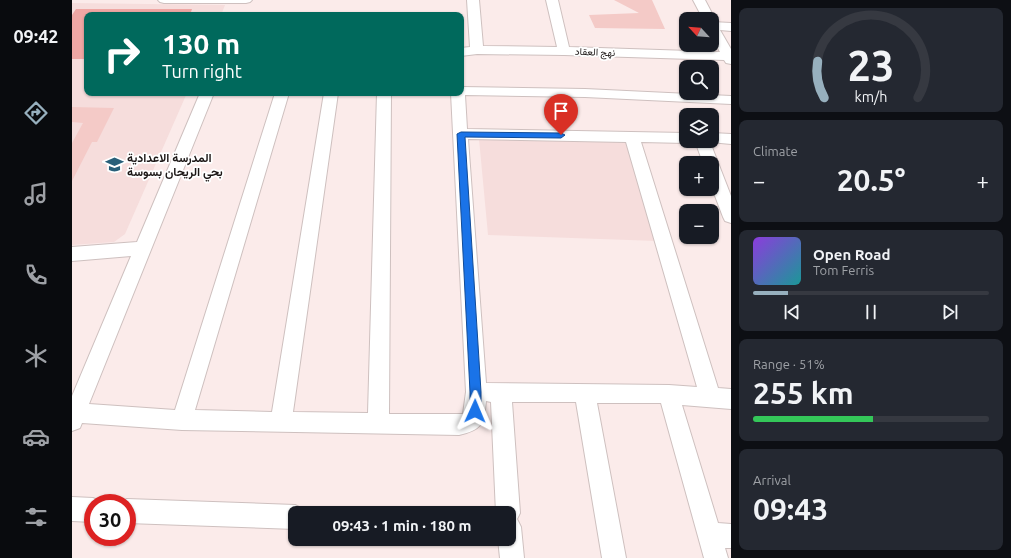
<!DOCTYPE html>
<meta charset="utf-8">
<style>
body{margin:0;font-family:Ubuntu,Vazirmatn,sans-serif;background:#242831;color:#f1f3f6;height:100vh;display:flex;flex-direction:column;font-size:15px;white-space:nowrap}
*{box-sizing:border-box;margin:0}
p{font-size:13px;color:#9ea1a6}
.icon{flex:none;width:22px;height:22px;fill:none;stroke:currentColor;stroke-width:2;stroke-linecap:round;stroke-linejoin:round}
.map{position:relative;flex:1;overflow:hidden}
.panel{display:flex;flex-direction:column;gap:8px;padding:8px;background:#0d0f14;width:280px}
.panel>*{flex:none}
.top-card{position:absolute;left:12px;top:12px;width:380px;height:84px;border-radius:8px;box-shadow:0 1px 3px #0004;background:#00695c;color:#fff;overflow:hidden}
.needle{width:26px;rotate:296deg}
.fabs{position:absolute;left:607px;top:12px;display:grid;gap:8px}
.fabs a{display:grid;place-items:center;width:40px;height:40px;border-radius:8px;background:#171b24;box-shadow:0 1px 3px #0004;font-size:20px}
.speed{position:absolute;left:12px;top:494px;display:flex;gap:8px;font-size:20px;font-weight:700;text-align:center}
.speed>*{display:grid;place-content:center;width:52px;height:52px;border-radius:50%;background:#171b24;box-shadow:0 1px 3px #0004;line-height:1}
.speed .limit{border:6px solid #d22;background:#fff;color:#111}
.pin{position:absolute;display:grid;place-items:center;width:34px;height:34px;color:#fff;margin:-41px -17px;border-radius:50% 50% 50% 0;rotate:-45deg;box-shadow:0 0 4px #0007}
.pin .icon{rotate:45deg}
.me{position:absolute;width:44px;margin:-22px;rotate:1deg;stroke-linejoin:round;filter:drop-shadow(0 0 3px #0008)}
.turn{display:flex;align-items:center;gap:14px;height:84px;padding:0 12px;font-size:18px}
.turn .icon{width:52px;height:52px;stroke-width:2.5}
.turn b{display:block;font-size:28px;line-height:34px}
.big{font-size:30px;font-weight:700;line-height:1.1}
.panel .card{flex:1;display:flex;flex-direction:column;justify-content:center;gap:6px;min-width:0;padding:0 14px;border-radius:8px;background:#242831}
.panel .dial{align-items:center;gap:0}
.dial svg{height:104px;overflow:visible;fill:none;stroke:#363941;stroke-width:7;stroke-linecap:round;text-anchor:middle}
.dial text{fill:#f1f3f6;stroke:none}
.song{display:flex;align-items:center;gap:12px}
.cover{width:48px;height:48px;border-radius:6px;background:linear-gradient(135deg,hsl(270 70% 55%),hsl(180 70% 35%))}
.played{height:4px;border-radius:2px;background:linear-gradient(90deg,#97b0be 15%,#363941 15%)}
.keys{display:flex;justify-content:space-around;direction:ltr}
.heat{display:flex;justify-content:space-between;align-items:center;font-size:22px;direction:ltr}
.charge{height:6px;border-radius:3px;background:linear-gradient(90deg,#34c759 51%,#363941 0)}
.trip{position:absolute;left:216px;top:506px;width:228px;height:40px;border-radius:8px;background:#171b24;box-shadow:0 1px 3px #0004;font-weight:700;line-height:40px;text-align:center}
main{display:flex;flex:1;min-height:0}
.menu{display:flex;flex-direction:column;width:72px;justify-content:space-around;align-items:center;background:#090b0e;color:#9ea1a6}
.menu .icon{width:28px;height:28px}
.menu .selected{color:#97b0be}
.menu b{font-size:18px;color:#f1f3f6}
.map>svg:first-child{display:block}
</style>
<main>
<nav class="menu">
<b>09:42</b>
<svg class="icon selected" aria-label="directions" viewBox="0 0 24 24"><path d="M12 3l9 9-9 9-9-9zM9 14v-3h6M13 9l2 2-2 2"/></svg>
<svg class="icon" aria-label="music" viewBox="0 0 24 24"><path d="M9 18V5l10-2v13"/><circle cx="6" cy="18" r="3"/><circle cx="16" cy="16" r="3"/></svg>
<svg class="icon" aria-label="phone" viewBox="0 0 24 24"><path d="M5 4h4l2 5-3 2q2 4 5 5l2-3 5 2v4C11 20 4 13 5 4z"/></svg>
<svg class="icon" aria-label="climate" viewBox="0 0 24 24"><path d="M12 3v18M4 7l16 10M4 17L20 7"/></svg>
<svg class="icon" aria-label="car" viewBox="0 0 24 24"><path d="M5 17H2v-5l4-1 3-4h7l3 4 3 1v5h-3M9 17h6M6 11h13"/><circle cx="7" cy="17" r="2"/><circle cx="17" cy="17" r="2"/></svg>
<svg class="icon" aria-label="filters" viewBox="0 0 24 24"><path d="M4 7h16M4 17h16"/><circle cx="9" cy="7" r="2"/><circle cx="15" cy="17" r="2"/></svg>
</nav>
<div class="map">
<svg width="659" height="558" viewBox="0 0 659 558">
<rect width="100%" height="100%" fill="#fbebea"/>
<g fill="#f6dddc">
<polygon points="0,3 153,5 149,15 15,15 15,93 115,93 53,234 42,242 0,245"/>
<polygon points="407,139 543,140 554,143 558,148 585,241 416,235"/>
</g>
<polygon fill="#efa7a4" points="4,9 120,9 118,15 15,15 15,59 0,59 0,15"/>
<g fill="#f4cac7">
<polygon points="542,0 580,0 593,29 523,28 517,15 567,13"/>
<polygon points="0,107 42,108 25,142 20,142 0,181 0,143 11,123 0,122"/>
</g>
<g fill="none" stroke-linecap="round" stroke-linejoin="round">
<defs>
<g id="minor">
<polygon points="86,0 180,0 178,2 174,3 92,3 88,2"/>
<polygon points="395,0 407,0 411,46 485,47 474,0 486,0 497,47 648,52 640,37 640,22 659,23 659,31 648,30 659,49 659,64 654,63 652,60 492,55 405,54 389,56 389,48 398,47"/>
<polygon points="621,0 633,0 643,19 641,22 640,22 640,19 631,19"/>
<path d="M 389,87 L 513,89 L 659,96 L 659,104 L 513,97 L 393,95 L 395,129 L 614,133 L 614,141 L 619,141 L 614,143 L 569,142 L 646,388 L 659,389 L 659,409 L 610,405 L 646,523 L 659,524 L 659,548 L 653,548 L 656,558 L 632,558 L 589,403 L 525,403 L 554,558 L 530,558 L 504,402 L 440,402 L 448,513 L 445,519 L 449,527 L 452,558 L 428,558 L 426,539 L 437,539 L 437,513 L 424,513 L 419,402 L 414,401 C 412,424 410,430 387,435 L 110,430 L 10,423 L 8,428 L 0,431 L 0,396 L 59,256 L 0,261 L 0,247 L 65,242 L 128,93 L 142,93 L 17,404 L 103,410 L 203,93 L 217,93 L 123,410 L 200,412 L 252,93 L 266,93 L 221,412 L 296,413 L 305,93 L 319,93 L 317,414 L 391,414 L 394,392 L 379,93 L 389,93 ZM 396,139 L 554,142 L 625,387 L 597,385 L 414,383 Z"/>
<polygon points="640,133 659,134 659,144 638,142 659,196 659,223 653,221 651,217 640,188 640,163 631,163 623,141 640,141"/>
<polygon points="0,497 21,498 29,502 30,503 21,503 21,522 0,521"/>
<polygon points="55,499 223,505 231,509 233,513 223,513 223,529 55,523 55,503 47,503"/>
</g>
</defs>
<use href="#minor" stroke="#cec0bf" stroke-width="2"/>
<use href="#minor" fill="#fff" fill-rule="evenodd"/>
</g>
<polygon fill="#1a73e8" stroke="#114b97" points="389,132 489,133 493,135 489,138 393,137 409,392 409,411 407,415 403,416 399,415 398,411 398,392 385,134"/>
<defs>
<symbol id="school-bare" viewBox="-9 -9 18 18"><path d="M0-5L7-2L0 1L-7-2ZM-4 1L0 2.5L4 1V4Q0 6-4 4Z" fill="#285f79" stroke="#fff" stroke-width="2.5" paint-order="stroke"/></symbol>
</defs>
<g fill-rule="evenodd">
<use href="#school-bare" x="30" y="152" width="25" height="25"/>
</g>
<g text-anchor="middle" dominant-baseline="central" stroke-width="3.5" stroke-linejoin="round" paint-order="stroke">
<g font-size="10" fill="#1c1716" stroke="#fff">
<text transform="translate(523 52) rotate(2)">نهج العقاد</text>
</g>
<g font-size="12" font-weight="bold" fill="#1c1716" stroke="#fff" text-anchor="start">
<text x="55" y="157">المدرسة الاعدادية<tspan x="55" dy="14">بحي الريحان بسوسة</tspan></text>
</g>
</g>
</svg>
<div class="fabs">
<a><svg class="needle" viewBox="-14 -14 28 28"><path d="M0-13l5 13h-10z" fill="#e53935"/><path d="M0 13l5-13h-10z" fill="#9ea1a6"/></svg></a>
<a><svg class="icon" aria-label="search" viewBox="0 0 24 24"><circle cx="10" cy="10" r="6"/><path d="M15 15l6 6"/></svg></a>
<a><svg class="icon" aria-label="layers" viewBox="0 0 24 24"><path d="M12 4l9 5-9 5-9-5zM3 14l9 5 9-5"/></svg></a>
<a>+</a>
<a>−</a>
</div>
<div class="speed"><div class="limit">30</div></div>
<div class="pin" style="left:489px;top:135px;background:#d93025"><svg class="icon" aria-label="arrive" viewBox="0 0 24 24"><path d="M6 21V4h12l-3 4 3 4H6"/></svg></div>
<svg class="me" style="left:403px;top:411px" viewBox="-20 -20 40 40"><path d="M0-17L14 15 0 8-14 15z" fill="#1a73e8" stroke="#fff" stroke-width="4"/></svg>
<div class="trip">09:43 · 1 min · 180 m</div>
<div class="top-card">
<div class="turn"><svg class="icon" aria-label="right" viewBox="0 0 24 24"><path d="M7 20v-9h11M14 6l5 5-5 5"/></svg><div><b>130 m</b>Turn right</div></div>
</div>
</div>
<section class="panel">
<div class="card dial"><svg viewBox="0 0 100 80">
<path d="M14 69A42 42 0 1 1 86 69"/>
<path d="M14 69A42 42 0 0 1 9 41" stroke="#97b0be"/>
<text x="50" y="56" font-size="32" font-weight="700">23</text>
<text x="50" y="72" font-size="11">km/h</text>
</svg></div>
<div class="card"><p>Climate</p>
<div class="heat"><a>−</a><b class="big">20.5°</b><a>+</a></div>
</div>
<div class="card">
<div class="song"><i class="cover"></i><div><b>Open Road</b><p>Tom Ferris</p></div></div>
<div class="played"></div>
<div class="keys"><svg class="icon" aria-label="previous" viewBox="0 0 24 24"><path d="M18 5L8 12l10 7zM5 5v14"/></svg><svg class="icon" aria-label="pause" viewBox="0 0 24 24"><path d="M8 5v14M16 5v14"/></svg><svg class="icon" aria-label="next" viewBox="0 0 24 24"><path d="M6 5l10 7-10 7zM19 5v14"/></svg></div>
</div>
<div class="card"><p>Range · 51%</p><b class="big">255 km</b><div class="charge"></div></div>
<div class="card"><p>Arrival</p><b class="big">09:43</b></div>
</section>
</main>
